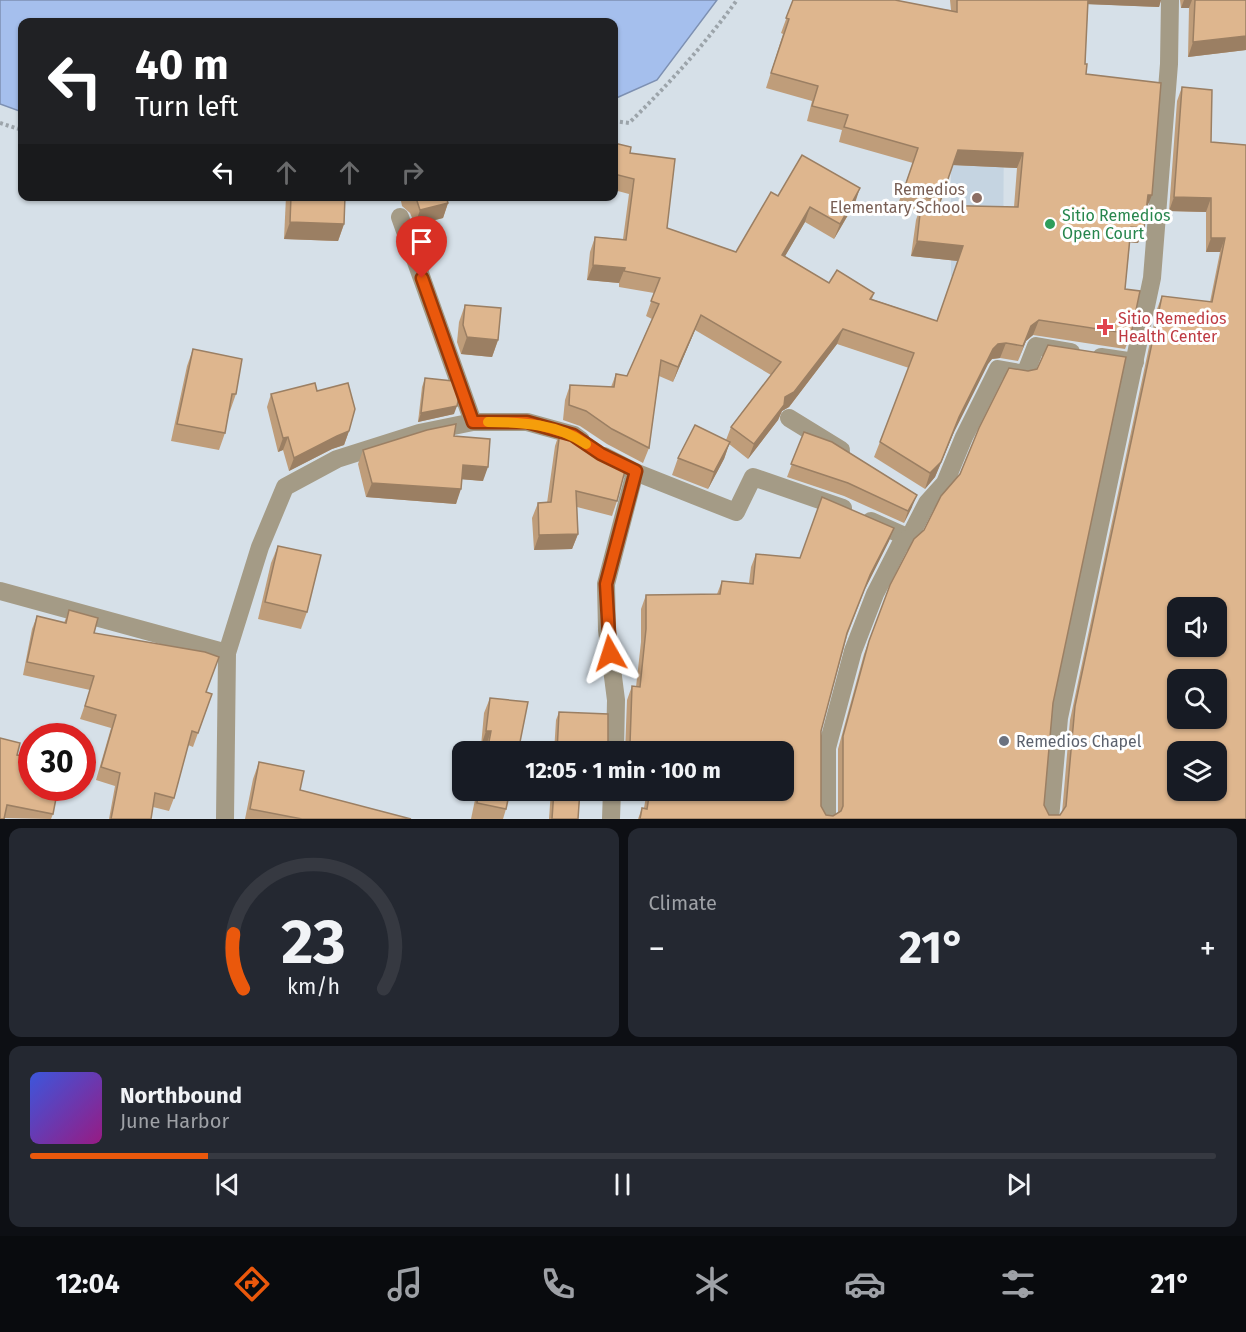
<!DOCTYPE html>
<meta charset="utf-8">
<style>
body{margin:0;font-family:"Fira Sans",sans-serif;background:#242831;color:#f1f3f6;height:100vh;display:flex;flex-direction:column;font-size:22px;white-space:nowrap}
*{box-sizing:border-box;margin:0}
p{font-size:20px;color:#9ea1a6}
.icon{flex:none;width:33px;height:33px;fill:none;stroke:currentColor;stroke-width:2;stroke-linecap:round;stroke-linejoin:round}
.map{position:relative;height:819px;overflow:hidden}
.side{display:flex;flex-direction:column;gap:9px;padding:9px;background:#0d0f14;flex:1}
.side>*{flex:none}
.top-card{position:absolute;left:18px;top:18px;width:600px;height:183px;border-radius:12px;box-shadow:0 2px 4px #0004;background:#202124;color:#fff;overflow:hidden}
.fabs{position:absolute;left:1167px;top:597px;display:grid;gap:12px}
.fabs a{display:grid;place-items:center;width:60px;height:60px;border-radius:12px;background:#171b24;box-shadow:0 2px 4px #0004;font-size:30px}
.speed{position:absolute;left:18px;top:723px;display:flex;gap:12px;font-size:30px;font-weight:700;text-align:center}
.speed>*{display:grid;place-content:center;width:78px;height:78px;border-radius:50%;background:#171b24;box-shadow:0 2px 4px #0004;line-height:1}
.speed .limit{border:9px solid #d22;background:#fff;color:#111}
.pin{position:absolute;display:grid;place-items:center;width:51px;height:51px;color:#fff;margin:-62px -26px;border-radius:50% 50% 50% 0;rotate:-45deg;box-shadow:0 0 6px #0007}
.pin .icon{rotate:45deg}
.me{position:absolute;width:66px;margin:-33px;rotate:354deg;stroke-linejoin:round;filter:drop-shadow(0 0 4px #0008)}
.turn{display:flex;align-items:center;gap:21px;height:126px;padding:0 18px;font-size:27px}
.turn .icon{width:78px;height:78px;stroke-width:2.5}
.turn b{display:block;font-size:42px;line-height:51px}
.lanes{display:flex;align-items:center;height:57px;padding:0 18px;background:#0003;justify-content:center;gap:30px;direction:ltr}
.lanes .off{opacity:.35}
.big{font-size:45px;font-weight:700;line-height:1.1}
.side .widget{flex:1;display:flex;flex-direction:column;justify-content:center;gap:9px;min-width:0;padding:0 21px;border-radius:12px;background:#242831}
.side .dial{align-items:center;gap:0}
.dial svg{height:156px;overflow:visible;fill:none;stroke:#363941;stroke-width:7;stroke-linecap:round;text-anchor:middle}
.dial text{fill:#f1f3f6;stroke:none}
.song{display:flex;align-items:center;gap:18px}
.cover{width:72px;height:72px;border-radius:9px;background:linear-gradient(135deg,hsl(230 70% 55%),hsl(310 70% 35%))}
.played{height:6px;border-radius:3px;background:linear-gradient(90deg,#ea580c 15%,#363941 15%)}
.keys{display:flex;justify-content:space-around;direction:ltr}
.heat{display:flex;justify-content:space-between;align-items:center;font-size:33px;direction:ltr}
.side .tiles{flex:1;display:grid;gap:9px;grid-template-columns:1fr 1fr}
.widget:last-child{grid-column:span 2}
.trip{position:absolute;left:452px;top:741px;width:342px;height:60px;border-radius:12px;background:#171b24;box-shadow:0 2px 4px #0004;font-weight:700;line-height:60px;text-align:center}
.tabs{display:flex;height:96px;justify-content:space-around;align-items:center;background:#090b0e;color:#9ea1a6}
.tabs .icon{width:42px;height:42px}
.tabs .active{color:#ea580c}
.tabs b{font-size:27px;color:#f1f3f6}
.map>svg:first-child{display:block}
</style>
<div class="map">
<svg width="1246" height="819" viewBox="0 0 1246 819">
<rect width="100%" height="100%" fill="#d6e0e8"/>
<polygon fill="#c5d4e1" points="951,108 1004,115 1003,278 951,276"/>
<polygon fill="#a5bfed" stroke="#7d90b2" stroke-width="1.5" points="0,0 717,0 657,80 614,99 614,22 22,22 22,112 0,104"/>
<g fill="none" stroke-linecap="round" stroke-linejoin="round">
<g stroke="#9ca4aa" stroke-width="4" stroke-dasharray="3 3" stroke-linecap="butt">
<path d="M 614,121 L 629,123 C 669,84 705,44 737,0"/>
<polyline points="0,123 22,130"/>
</g>
<g stroke="#a49b86" stroke-width="18">
<polyline points="400,217 473,422"/>
<polyline points="1101,357 1135,362"/>
<polyline points="789,418 841,450"/>
<polyline points="604,456 635,472 736,512 753,477 843,508"/>
<polyline points="871,521 909,538 927,503 945,483 964,437 998,369 1025,374 1036,346 1071,352"/>
<polyline points="0,591 227,653"/>
<polyline points="615,752 616,700 607,630 606,584 635,472"/>
<polyline points="225,819 227,653 260,547 285,487 337,459 419,433 473,422 527,422 574,435 581,440"/>
<polyline points="611,819 612,790"/>
<polyline points="827,819 827,748 853,651 875,594 900,545 909,538"/>
<polyline points="1050,819 1059,718 1152,278 1169,64 1170,0"/>
</g>
</g>
<g fill="#bf9d7a" fill-rule="evenodd">
<path d="M 793,0 L 951,10 L 950,0 L 1161,0 L 1159,7 L 1088,4 L 1085,64 L 1086,74 L 1146,210 L 1138,243 L 1130,242 L 1125,289 L 1131,334 L 1125,349 L 1033,335 L 1026,341 L 1018,361 L 1000,358 L 992,359 L 988,364 L 954,432 L 935,477 L 925,489 L 874,457 L 909,368 L 837,344 L 789,407 L 782,411 L 778,420 L 748,459 L 729,444 L 724,459 L 708,489 L 672,475 L 678,458 L 726,440 L 731,427 L 771,375 L 695,330 L 673,382 L 659,376 L 649,448 L 643,463 L 607,444 L 580,426 L 563,420 L 565,400 L 570,385 L 611,387 L 616,374 L 627,376 L 652,319 L 646,316 L 654,293 L 619,287 L 619,283 L 587,280 L 590,252 L 595,237 L 623,239 L 629,194 L 614,190 L 614,143 L 630,153 L 667,228 L 736,252 L 778,196 L 855,203 L 834,239 L 805,222 L 785,256 L 829,283 L 874,293 L 872,299 L 937,321 L 958,261 L 911,256 L 916,220 L 919,211 L 898,204 L 913,163 L 839,142 L 842,130 L 807,121 L 812,101 L 766,88 L 783,34 L 781,33 ZM 953,165 L 1017,168 L 1014,207 L 939,205 Z"/>
<polygon points="1180,0 1246,0 1246,50 1188,57 1189,8 1181,8"/>
<polygon points="1182,87 1211,142 1246,145 1246,819 638,819 642,808 644,808 647,790 783,790 783,752 625,752 627,700 632,686 636,687 641,642 641,609 646,595 717,594 722,581 749,583 751,567 756,554 800,558 894,528 889,541 865,589 847,636 821,731 821,806 826,815 833,816 838,813 838,749 864,654 890,585 1053,703 1044,805 1049,815 1060,815 1062,813 1070,720 1157,309 1162,296 1210,302 1220,252 1206,252 1206,212 1169,211 1177,101"/>
<polygon points="286,196 345,196 344,224 338,241 284,239"/>
<polygon points="400,196 446,196 448,203 443,218 415,225 410,213 402,206"/>
<polygon points="465,305 498,340 492,357 461,354 457,342 459,322"/>
<polygon points="193,349 236,394 230,411 229,411 225,433 219,450 171,441 187,366"/>
<polygon points="425,378 454,414 418,422 422,387"/>
<polygon points="317,391 349,431 344,445 332,449 289,471 283,450 278,452 267,407 271,394"/>
<polygon points="567,429 617,501 612,516 577,507 578,534 572,549 534,550 532,518 538,503 547,503 555,446 560,431 566,432"/>
<polygon points="804,432 912,507 904,523 844,496 787,477"/>
<polygon points="454,436 483,481 462,479 456,504 366,497 358,464 363,450"/>
<polygon points="278,546 307,612 301,629 258,619 271,563"/>
<polygon points="69,610 94,633 206,692 212,694 193,747 188,745 174,798 169,811 153,807 151,819 109,819 115,786 96,780 111,728 80,719 90,690 23,675 32,629 37,616 64,623"/>
<polygon points="490,698 518,752 485,752 486,746 481,746 484,713"/>
<polygon points="559,712 608,748 607,752 554,752 556,720"/>
<polygon points="17,755 53,814 51,819 4,818"/>
<polygon points="259,762 300,790 411,819 245,819 253,779"/>
<polygon points="477,790 510,790 506,809 503,819 471,819"/>
<polygon points="551,790 580,790 578,819 549,819"/>
</g>
<g fill="#9b7f63">
<polygon points="1085,0 1161,0 1159,7 1084,4"/>
<polygon points="1184,0 1192,0 1189,8 1181,8"/>
<polygon points="1246,36 1246,50 1188,57 1193,42"/>
<polygon points="958,150 1023,153 1017,168 952,165"/>
<polygon points="860,188 855,203 834,239 840,224"/>
<polygon points="1148,195 1152,195 1146,210"/>
<polygon points="1174,197 1211,198 1206,212 1169,211"/>
<polygon points="448,203 443,218 415,225 420,210"/>
<polygon points="810,207 805,222 777,270 782,255"/>
<polygon points="290,222 344,224 338,241 284,239"/>
<polygon points="1131,227 1144,228 1138,243 1126,242"/>
<polygon points="1211,238 1225,238 1220,252 1206,252"/>
<polygon points="917,241 963,246 958,261 911,256"/>
<polygon points="593,265 625,268 619,283 587,280"/>
<polygon points="701,315 695,330 673,382 678,367"/>
<polygon points="1039,320 1033,335 1026,341 1018,361 1031,326"/>
<polygon points="843,329 837,344 789,407 782,411 778,420 748,459 754,444 785,397"/>
<polygon points="467,337 498,340 492,357 461,354"/>
<polygon points="1006,343 1000,358 992,359 988,364 954,432 935,477 925,489 930,473 993,349 998,344"/>
<polygon points="457,406 454,414 418,422 421,413"/>
<polygon points="349,431 344,445 332,449 289,471 294,458 337,436"/>
<polygon points="288,437 283,450 278,452 283,438"/>
<polygon points="730,442 724,459 708,489 714,472"/>
<polygon points="463,465 488,467 483,481 458,479"/>
<polygon points="372,483 461,489 456,504 366,497"/>
<polygon points="917,495 912,507 904,523 908,511"/>
<polygon points="894,528 889,541 865,589 870,575"/>
<polygon points="578,534 572,549 534,550 539,535"/>
<polygon points="486,731 491,731 486,746 481,746"/>
<polygon points="630,744 658,745 655,752 627,752"/>
<polygon points="583,747 608,748 607,752 581,752"/>
</g>
<g fill="#deb68e" stroke="#9b7f63" stroke-width="1.5" fill-rule="evenodd">
<polygon points="793,0 895,0 957,12 957,0 1088,0 1085,64 1087,64 1086,74 1161,83 1152,195 1148,195 1144,228 1131,227 1125,289 1140,291 1131,334 1039,320 1031,326 1023,346 1006,343 998,344 993,349 959,417 941,462 930,473 880,442 914,353 843,329 794,392 785,397 784,405 754,444 731,427 781,362 701,315 678,367 661,360 649,448 612,429 586,411 569,405 570,385 614,387 616,374 627,376 659,304 651,301 660,278 624,271 625,268 593,265 595,237 626,240 634,179 614,174 614,143 631,147 630,153 675,159 667,228 736,252 771,192 778,196 802,155 860,188 840,224 810,207 782,255 829,283 837,270 874,293 870,299 937,321 963,246 917,241 921,205 1018,207 1023,153 958,150 940,202 904,189 918,148 844,127 848,115 812,106 818,86 771,73 789,19 786,18"/>
<polygon points="1195,0 1246,0 1246,36 1193,42"/>
<path d="M 1182,87 L 1212,90 L 1211,142 L 1246,145 L 1246,819 L 640,819 L 642,808 L 647,809 L 650,790 L 783,790 L 783,752 L 656,752 L 658,745 L 630,744 L 632,686 L 640,687 L 646,629 L 646,595 L 720,594 L 722,581 L 753,584 L 756,554 L 800,558 L 822,497 L 894,528 L 870,575 L 847,633 L 821,731 L 821,806 L 826,815 L 833,816 L 841,811 L 843,806 L 843,736 L 869,641 L 890,585 L 914,539 L 924,530 L 941,496 L 960,474 L 979,428 L 1009,368 L 1028,371 L 1037,369 L 1048,345 L 1126,357 L 1053,703 L 1044,805 L 1049,815 L 1060,815 L 1066,806 L 1075,706 L 1162,296 L 1212,302 L 1225,238 L 1211,238 L 1211,198 L 1174,197 ZM 1178,608 L 1216,608 L 1216,646 L 1178,646 ZM 1178,680 L 1216,680 L 1216,718 L 1178,718 ZM 1178,752 L 1216,752 L 1216,790 L 1178,790 Z"/>
<polygon points="291,196 345,196 344,224 290,222"/>
<polygon points="414,196 446,196 448,203 420,210 416,198"/>
<polygon points="465,305 501,308 498,340 467,337 463,325"/>
<polygon points="193,349 242,359 236,394 232,394 225,433 177,424"/>
<polygon points="425,378 453,381 459,397 457,406 421,413"/>
<polygon points="315,383 317,391 348,383 355,409 349,431 337,436 294,458 288,437 283,438 271,394"/>
<polygon points="456,424 454,436 490,439 488,467 463,465 461,489 372,483 363,450 427,430"/>
<polygon points="695,425 730,442 714,472 678,458"/>
<polygon points="567,429 574,431 601,449 627,463 617,501 576,491 578,534 539,535 538,503 551,502 560,431 567,432"/>
<polygon points="804,432 832,442 917,495 908,511 848,483 791,464"/>
<polygon points="278,546 321,555 307,612 265,602"/>
<polygon points="69,610 98,618 94,633 205,652 219,657 206,692 212,694 198,733 192,731 174,798 155,793 151,819 111,819 120,773 101,767 116,715 85,706 94,676 27,662 37,616 66,623"/>
<polygon points="490,698 528,702 518,752 487,752 491,731 486,731"/>
<polygon points="559,712 608,714 608,748 583,747 582,752 557,752"/>
<polygon points="0,738 20,743 17,755 32,757 32,788 58,788 53,814 7,805 4,819 0,819"/>
<polygon points="259,762 304,771 300,790 411,819 302,819 250,809"/>
<polygon points="479,790 510,790 506,809 477,803"/>
<polygon points="554,790 580,790 578,819 552,819"/>
</g>
<g fill="none" stroke-linecap="round" stroke-linejoin="round">
<defs>
<polyline id="route" points="422,278 473,422 527,422 573,435 601,454 636,471 606,584 610,653"/>
</defs>
<use href="#route" stroke="#983908" stroke-width="15"/>
<use href="#route" stroke="#ea580c" stroke-width="10"/>
<path stroke="#f59e0b" stroke-width="10" d="M 488,422 C 522,422 558,424 586,444"/>
</g>
<circle fill="#8d6e63" stroke="#fff" stroke-width="2" cx="977" cy="198" r="6"/>
<circle fill="#2e9e5b" stroke="#fff" stroke-width="2" cx="1050" cy="224" r="6"/>
<path fill="#e0444e" stroke="#fff" stroke-width="2" d="M1102 318h6v6h6v6h-6v6h-6v-6h-6v-6h6z"/>
<circle fill="#6b7280" stroke="#fff" stroke-width="2" cx="1004" cy="741" r="6"/>
<g text-anchor="middle" dominant-baseline="central" stroke-width="6" stroke-linejoin="round" paint-order="stroke">
<g font-size="16" fill="#785e54" stroke="#fff" text-anchor="end">
<text x="965" y="189">Remedios<tspan x="965" dy="18">Elementary School</tspan></text>
</g>
<g font-size="16" fill="#27864d" stroke="#fff" text-anchor="start">
<text x="1062" y="215">Sitio Remedios<tspan x="1062" dy="18">Open Court</tspan></text>
</g>
<g font-size="16" fill="#be3a42" stroke="#fff" text-anchor="start">
<text x="1118" y="318">Sitio Remedios<tspan x="1118" dy="18">Health Center</tspan></text>
</g>
<g font-size="16" fill="#5b616d" stroke="#fff" text-anchor="start">
<text x="1016" y="741">Remedios Chapel</text>
</g>
</g>
</svg>
<div class="fabs">
<a><svg class="icon" aria-label="sound" viewBox="0 0 24 24"><path d="M4 9h4l5-4v14l-5-4H4zM17 9q2 3 0 6"/></svg></a>
<a><svg class="icon" aria-label="search" viewBox="0 0 24 24"><circle cx="10" cy="10" r="6"/><path d="M15 15l6 6"/></svg></a>
<a><svg class="icon" aria-label="layers" viewBox="0 0 24 24"><path d="M12 4l9 5-9 5-9-5zM3 14l9 5 9-5"/></svg></a>
</div>
<div class="speed"><div class="limit">30</div></div>
<div class="pin" style="left:422px;top:278px;background:#d93025"><svg class="icon" aria-label="arrive" viewBox="0 0 24 24"><path d="M6 21V4h12l-3 4 3 4H6"/></svg></div>
<svg class="me" style="left:610px;top:653px" viewBox="-20 -20 40 40"><path d="M0-17L14 15 0 8-14 15z" fill="#ea580c" stroke="#fff" stroke-width="4"/></svg>
<div class="trip">12:05 · 1 min · 100 m</div>
<div class="top-card">
<div class="turn"><svg class="icon" aria-label="left" viewBox="0 0 24 24"><path d="M17 20v-9H6M10 6l-5 5 5 5"/></svg><div><b>40 m</b>Turn left</div></div>
<div class="lanes"><svg class="icon" aria-label="left" viewBox="0 0 24 24"><path d="M17 20v-9H6M10 6l-5 5 5 5"/></svg><svg class="icon off" aria-label="ahead" viewBox="0 0 24 24"><path d="M12 20V5M6 11l6-6 6 6"/></svg><svg class="icon off" aria-label="ahead" viewBox="0 0 24 24"><path d="M12 20V5M6 11l6-6 6 6"/></svg><svg class="icon off" aria-label="right" viewBox="0 0 24 24"><path d="M7 20v-9h11M14 6l5 5-5 5"/></svg></div>
</div>
</div>
<section class="side">
<div class="tiles">
<div class="widget dial"><svg viewBox="0 0 100 80">
<path d="M14 69A42 42 0 1 1 86 69"/>
<path d="M14 69A42 42 0 0 1 9 41" stroke="#ea580c"/>
<text x="50" y="56" font-size="32" font-weight="700">23</text>
<text x="50" y="72" font-size="11">km/h</text>
</svg></div>
<div class="widget"><p>Climate</p>
<div class="heat"><a>−</a><b class="big">21°</b><a>+</a></div>
</div>
<div class="widget">
<div class="song"><i class="cover"></i><div><b>Northbound</b><p>June Harbor</p></div></div>
<div class="played"></div>
<div class="keys"><svg class="icon" aria-label="previous" viewBox="0 0 24 24"><path d="M18 5L8 12l10 7zM5 5v14"/></svg><svg class="icon" aria-label="pause" viewBox="0 0 24 24"><path d="M8 5v14M16 5v14"/></svg><svg class="icon" aria-label="next" viewBox="0 0 24 24"><path d="M6 5l10 7-10 7zM19 5v14"/></svg></div>
</div>
</div>
</section>
<nav class="tabs">
<b>12:04</b>
<svg class="icon active" aria-label="directions" viewBox="0 0 24 24"><path d="M12 3l9 9-9 9-9-9zM9 14v-3h6M13 9l2 2-2 2"/></svg>
<svg class="icon" aria-label="music" viewBox="0 0 24 24"><path d="M9 18V5l10-2v13"/><circle cx="6" cy="18" r="3"/><circle cx="16" cy="16" r="3"/></svg>
<svg class="icon" aria-label="phone" viewBox="0 0 24 24"><path d="M5 4h4l2 5-3 2q2 4 5 5l2-3 5 2v4C11 20 4 13 5 4z"/></svg>
<svg class="icon" aria-label="climate" viewBox="0 0 24 24"><path d="M12 3v18M4 7l16 10M4 17L20 7"/></svg>
<svg class="icon" aria-label="car" viewBox="0 0 24 24"><path d="M5 17H2v-5l4-1 3-4h7l3 4 3 1v5h-3M9 17h6M6 11h13"/><circle cx="7" cy="17" r="2"/><circle cx="17" cy="17" r="2"/></svg>
<svg class="icon" aria-label="filters" viewBox="0 0 24 24"><path d="M4 7h16M4 17h16"/><circle cx="9" cy="7" r="2"/><circle cx="15" cy="17" r="2"/></svg>
<b>21°</b>
</nav>
